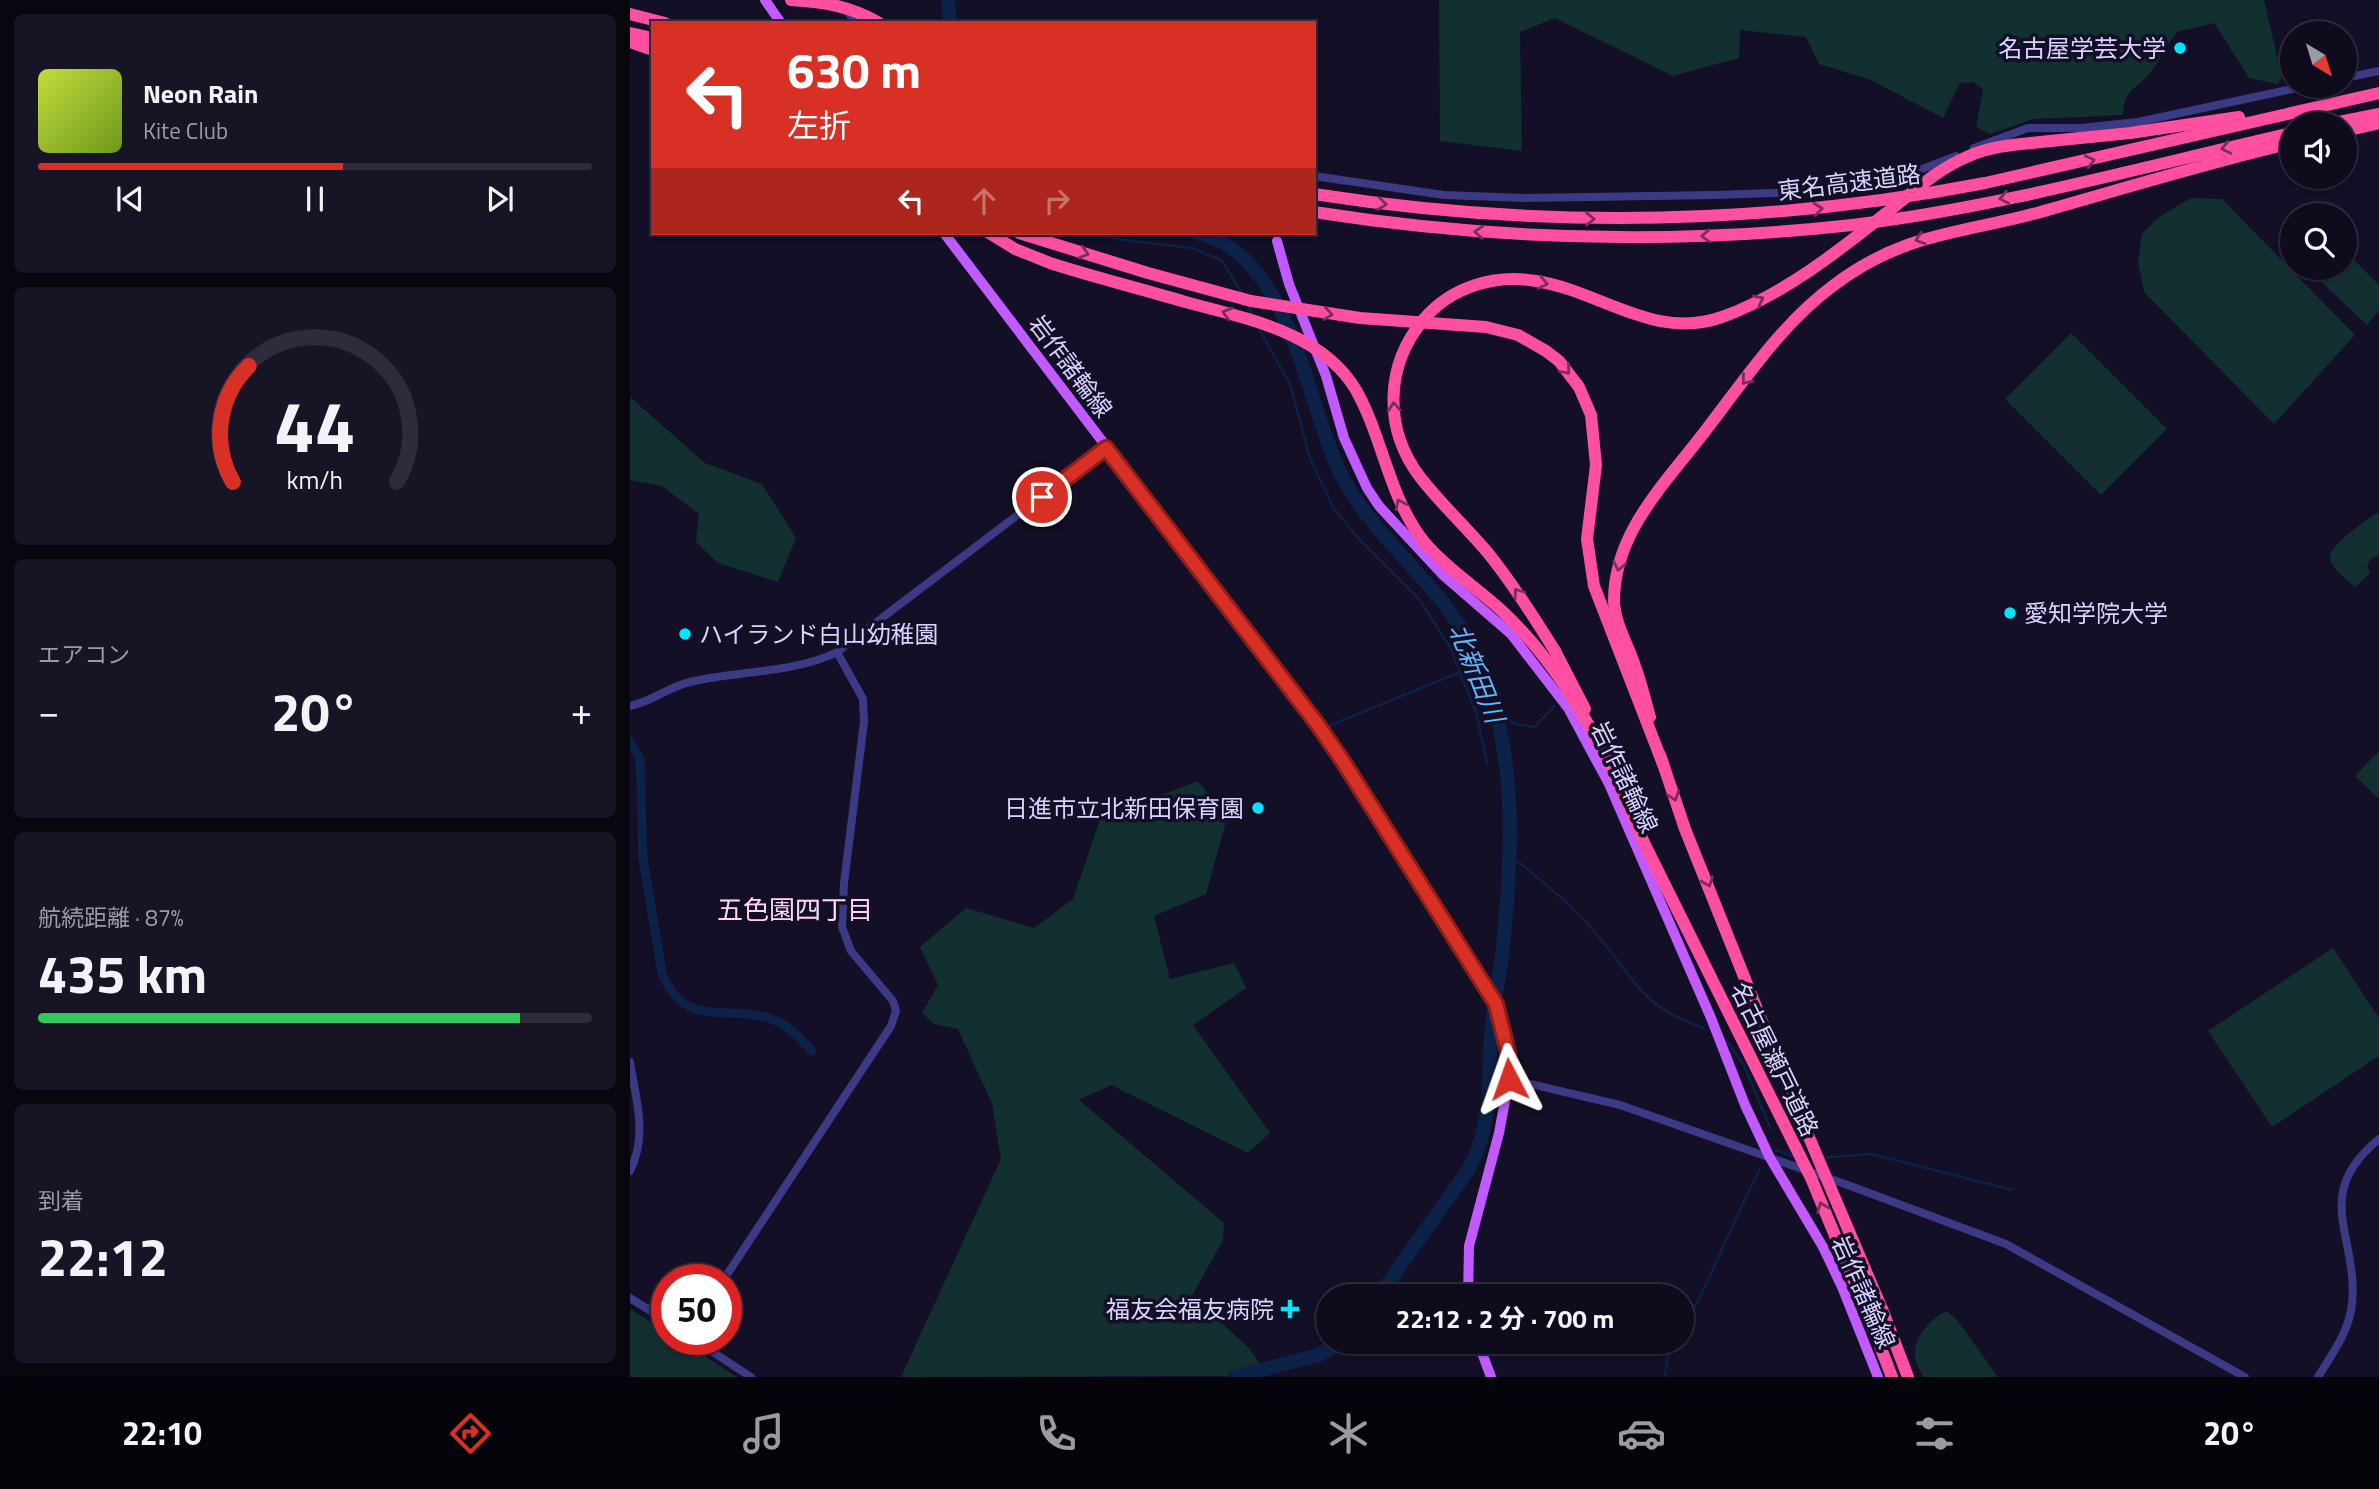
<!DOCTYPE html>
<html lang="ja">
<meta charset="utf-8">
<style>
body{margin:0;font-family:"Titillium Web","Noto Sans JP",sans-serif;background:#171425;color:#f1f3f6;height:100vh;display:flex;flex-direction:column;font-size:26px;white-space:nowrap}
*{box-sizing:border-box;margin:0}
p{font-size:23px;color:#9b9ba3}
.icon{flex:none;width:38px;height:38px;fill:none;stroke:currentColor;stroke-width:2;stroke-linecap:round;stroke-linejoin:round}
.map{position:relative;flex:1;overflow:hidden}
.sheet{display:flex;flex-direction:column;gap:14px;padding:14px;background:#08060f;width:630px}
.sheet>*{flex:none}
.hud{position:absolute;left:21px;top:21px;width:665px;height:214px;border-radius:0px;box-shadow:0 2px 5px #0004,0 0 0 2px #2e2b3b;background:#d93025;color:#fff;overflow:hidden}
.needle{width:46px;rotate:142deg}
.fabs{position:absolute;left:1650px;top:21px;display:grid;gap:14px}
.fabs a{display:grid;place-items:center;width:77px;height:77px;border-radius:50%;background:#0e0b1c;box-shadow:0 2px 5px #0004,0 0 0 2px #2e2b3b;font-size:35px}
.speed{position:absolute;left:21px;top:1264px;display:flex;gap:14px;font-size:35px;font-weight:700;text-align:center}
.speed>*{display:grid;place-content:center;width:91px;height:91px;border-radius:50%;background:#0e0b1c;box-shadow:0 2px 5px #0004,0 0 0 2px #2e2b3b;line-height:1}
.speed .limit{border:10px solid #d22;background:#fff;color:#111}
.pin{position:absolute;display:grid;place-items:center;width:60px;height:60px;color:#fff;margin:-30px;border:4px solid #fff;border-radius:50%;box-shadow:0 2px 7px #0007}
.me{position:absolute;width:77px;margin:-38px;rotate:356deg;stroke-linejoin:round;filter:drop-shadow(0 0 5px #0008)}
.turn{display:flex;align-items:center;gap:24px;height:147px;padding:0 21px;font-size:32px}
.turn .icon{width:91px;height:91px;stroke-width:2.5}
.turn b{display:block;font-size:49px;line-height:60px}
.lanes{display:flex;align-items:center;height:66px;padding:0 21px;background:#0003;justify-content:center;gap:35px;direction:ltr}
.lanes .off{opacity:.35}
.big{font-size:52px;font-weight:700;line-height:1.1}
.sheet .tile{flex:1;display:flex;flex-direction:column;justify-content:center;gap:10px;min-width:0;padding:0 24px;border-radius:10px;background:#171425}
.sheet .dial{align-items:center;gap:0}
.dial svg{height:182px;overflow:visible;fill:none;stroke:#2e2b3b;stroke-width:7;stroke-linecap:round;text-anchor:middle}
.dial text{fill:#f1f3f6;stroke:none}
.song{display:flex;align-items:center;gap:21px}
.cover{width:84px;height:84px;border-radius:10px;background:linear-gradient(135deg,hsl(70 70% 55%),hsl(80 70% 35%))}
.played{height:7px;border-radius:4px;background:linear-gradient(90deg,#d93025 55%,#2e2b3b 55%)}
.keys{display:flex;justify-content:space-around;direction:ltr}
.heat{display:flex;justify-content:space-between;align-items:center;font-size:38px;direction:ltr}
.charge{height:10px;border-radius:5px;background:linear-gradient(90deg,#34c759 87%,#2e2b3b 0)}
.trip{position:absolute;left:686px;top:1284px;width:378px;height:70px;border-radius:35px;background:#0e0b1c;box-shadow:0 2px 5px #0004,0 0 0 2px #2e2b3b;font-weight:700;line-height:70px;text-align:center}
.tab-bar{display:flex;height:112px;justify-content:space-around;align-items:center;background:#06040b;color:#9b9ba3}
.tab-bar .icon{width:49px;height:49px}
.tab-bar .selected{color:#d93025}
.tab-bar b{font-size:32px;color:#f1f3f6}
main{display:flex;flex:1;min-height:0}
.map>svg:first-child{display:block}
</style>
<main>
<section class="sheet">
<div class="tile">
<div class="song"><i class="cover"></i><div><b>Neon Rain</b><p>Kite Club</p></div></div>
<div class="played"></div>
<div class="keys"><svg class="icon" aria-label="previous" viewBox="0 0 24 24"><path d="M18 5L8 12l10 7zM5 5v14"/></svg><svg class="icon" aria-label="pause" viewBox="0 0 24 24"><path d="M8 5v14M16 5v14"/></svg><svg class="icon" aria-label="next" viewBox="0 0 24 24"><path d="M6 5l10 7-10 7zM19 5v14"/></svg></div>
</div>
<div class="tile dial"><svg viewBox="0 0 100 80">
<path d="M14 69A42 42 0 1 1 86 69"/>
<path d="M14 69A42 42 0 0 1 21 18" stroke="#d93025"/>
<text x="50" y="56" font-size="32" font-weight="700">44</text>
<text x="50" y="72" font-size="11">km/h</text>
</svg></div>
<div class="tile"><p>エアコン</p>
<div class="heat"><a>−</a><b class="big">20°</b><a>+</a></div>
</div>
<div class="tile"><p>航続距離 · 87%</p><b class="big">435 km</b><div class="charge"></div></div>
<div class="tile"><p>到着</p><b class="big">22:12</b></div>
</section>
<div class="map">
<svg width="1749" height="1377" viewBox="0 0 1749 1377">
<rect width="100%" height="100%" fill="#130f26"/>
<g fill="#12302f">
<path d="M 809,0 L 1634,0 L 1652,78 L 1647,84 L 1619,78 L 1584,23 L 1547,32 C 1536,45 1530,62 1519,74 C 1505,89 1493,92 1493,115 L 1403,119 L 1360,134 L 1346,127 L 1353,89 L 1343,82 L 1330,83 L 1313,118 L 1241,80 L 1189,64 L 1176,37 L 1110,30 L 1109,58 L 1043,76 L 925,18 L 890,32 L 892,151 L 810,141 Z"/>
<polygon points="1561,198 1592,199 1725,335 1644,424 1514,292 1508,262 1512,234 1529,217"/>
<polygon points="1715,251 1749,285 1749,310 1737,325 1682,273 1687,268 1715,268"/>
<polygon points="1441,333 1537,429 1471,495 1375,399"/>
<polygon points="0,397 75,463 132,484 166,538 148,582 88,563 66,542 69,514 32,486 0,480"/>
<path d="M 1749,512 L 1749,555 L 1742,558 L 1737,565 L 1740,573 L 1725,587 C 1718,580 1700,568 1700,557 C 1700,545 1738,518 1749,512 Z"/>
<polygon points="1749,751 1749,799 1725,776"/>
<polygon points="568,781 597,818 576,894 524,916 540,979 604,963 616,988 563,1025 640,1133 618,1153 481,1085 449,1100 594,1223 593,1240 562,1296 619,1348 638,1376 271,1377 371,1159 362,1104 328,1029 304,1024 292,1013 308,985 290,947 336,908 404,928 443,899 470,819"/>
<polygon points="1703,948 1749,1018 1749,1056 1642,1127 1578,1031"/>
<polygon points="0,1309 37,1332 37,1339 48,1339 107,1377 0,1377"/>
<path d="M 1317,1311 L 1327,1320 L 1368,1377 L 1293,1377 C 1291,1371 1285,1362 1285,1355 C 1283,1338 1302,1317 1317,1311 Z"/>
</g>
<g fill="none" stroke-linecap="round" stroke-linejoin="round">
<g stroke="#0c2248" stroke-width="2.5">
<polyline points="458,233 493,240 563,248 592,261 613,295"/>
<polyline points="617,304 623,317"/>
<polyline points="629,329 660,384 680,458 703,507 728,538 789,599 820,647 830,672 699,726"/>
<polyline points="830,673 846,712 857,763"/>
<polyline points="868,716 887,724 905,727 924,706"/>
<path d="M 879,854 C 908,878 938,901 963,930 C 1005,977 1007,1005 1073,1028"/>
<polyline points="1096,1040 1114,1065 1141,1130"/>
<polyline points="1146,1150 1165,1157"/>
<polyline points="1191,1158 1241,1154 1383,1190"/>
<path d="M 1052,1332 C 1081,1279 1102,1223 1130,1169"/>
<polyline points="1035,1377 1038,1355 1046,1342"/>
</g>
<path stroke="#0c2248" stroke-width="9" d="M 0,741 L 10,759 L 13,859 L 32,973 C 54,1031 101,1003 144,1020 C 160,1026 171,1040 182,1051"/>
<g stroke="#0c2248" stroke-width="14">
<polyline points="318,0 320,23"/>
<path d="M 567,233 C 658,252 675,396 708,468 C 739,535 803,576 838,640 C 890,737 883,850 872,956 C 870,976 865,994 863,1014 C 856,1069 866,1117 839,1169 L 748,1297"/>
<polyline points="604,1377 689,1355 711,1342"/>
</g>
<g stroke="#3d3a85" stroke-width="8">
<polyline points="215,9 227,23"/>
<polyline points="1715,78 1749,71"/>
<polyline points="1344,148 1398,128 1451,128 1508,122 1676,86"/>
<polyline points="684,176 814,195 895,198 1085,195 1169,192 1224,185 1269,178 1326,156"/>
<path d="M 0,706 C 21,702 38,687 60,682 C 105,671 166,673 207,652 L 476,448"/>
<path d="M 0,1062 C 6,1100 18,1135 0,1171"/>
<polyline points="879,1079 990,1105 1215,1184 1376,1244 1615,1377"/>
<polyline points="94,1279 261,1026 266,1011 263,1001 221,951 212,927 214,883 234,722 233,699 207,652"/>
<polyline points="0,1298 37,1321"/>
<polyline points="63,1339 121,1377"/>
<path d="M 1688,1377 C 1702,1354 1719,1332 1722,1304 C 1729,1237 1680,1195 1749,1139"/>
</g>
<g stroke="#c25bff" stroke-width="10">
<polyline points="135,0 151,23"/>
<polyline points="314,233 688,725 866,1004 878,1052 879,1079 869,1133 839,1246 838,1297"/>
<polyline points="647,241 659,284 696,376 714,438 737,488 749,506 814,576 881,634 938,708 979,784 1081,1018 1115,1105 1140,1158 1193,1247 1212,1287 1248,1377"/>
<polyline points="848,1342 861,1377"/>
</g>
<g stroke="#ff4fa3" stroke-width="12">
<polyline points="0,14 35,23"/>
<polyline points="0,33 23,38"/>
<polyline points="0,42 23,50"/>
<polyline points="1699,124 1749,114"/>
<polyline points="1715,131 1749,123"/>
<polyline points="1401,143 1500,133 1609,117"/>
<path d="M 684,194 C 908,229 1132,226 1355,183 L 1749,93"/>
<path d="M 684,212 C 863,240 1043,245 1222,225 C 1367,208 1520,165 1662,133"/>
<polyline points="925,651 955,709"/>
<path d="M 1020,717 C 1015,700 1011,682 1005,666 C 998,644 985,625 984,601 C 984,537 1028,491 1065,444 C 1108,390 1148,326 1204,285 C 1273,233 1328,234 1407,213 C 1492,189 1577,163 1662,143"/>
<polyline points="976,755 1015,845 1152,1120"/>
<polyline points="1030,755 1055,829 1167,1109"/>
<polyline points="1252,1309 1278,1377"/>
<polyline points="1238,1315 1262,1377"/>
</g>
<g stroke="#ff4fa3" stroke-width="12">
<path d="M 161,0 C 193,2 221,6 249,23"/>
<path d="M 359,233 L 385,249 L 420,263 C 463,277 508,288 552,301 C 613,318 691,331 726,390 C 754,440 758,497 795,543 C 817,569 846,587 871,610 C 919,654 950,707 980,764"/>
<polyline points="389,233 518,273 621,301 730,318 856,327 888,335 916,351 929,361 949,387 961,415 966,465 957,539 964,586 1033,764"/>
<path d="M 925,651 C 904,617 883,584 858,553 C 836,527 811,504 790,477 C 753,428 755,365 794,319 C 822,286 866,274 906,281 C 971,291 1024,341 1092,317 C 1151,296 1206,253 1255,214 C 1282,193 1307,169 1339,156 C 1359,147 1380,145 1401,143"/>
<polyline points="1167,1109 1252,1309"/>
<polyline points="1152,1120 1181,1178 1238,1315"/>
</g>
</g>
<defs><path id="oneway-chevron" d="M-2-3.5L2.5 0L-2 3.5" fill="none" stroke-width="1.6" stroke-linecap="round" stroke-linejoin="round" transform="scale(1.75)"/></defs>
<g stroke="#7d2c5e">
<use href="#oneway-chevron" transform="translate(1596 148) rotate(167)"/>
<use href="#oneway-chevron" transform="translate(1460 161) rotate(-13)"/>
<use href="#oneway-chevron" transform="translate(1374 198) rotate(169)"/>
<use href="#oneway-chevron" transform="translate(752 204) rotate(8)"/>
<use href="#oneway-chevron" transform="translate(1188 209) rotate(-6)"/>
<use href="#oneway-chevron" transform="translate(960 219)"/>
<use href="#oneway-chevron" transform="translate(849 232) rotate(-176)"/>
<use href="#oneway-chevron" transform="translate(1076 236) rotate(176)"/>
<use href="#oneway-chevron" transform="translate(1290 239) rotate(162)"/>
<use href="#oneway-chevron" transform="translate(454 253) rotate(16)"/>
<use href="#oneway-chevron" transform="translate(913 283) rotate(12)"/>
<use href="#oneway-chevron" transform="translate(1129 300) rotate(-28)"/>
<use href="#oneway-chevron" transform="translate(597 313) rotate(-164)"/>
<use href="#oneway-chevron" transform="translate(698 314) rotate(8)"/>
<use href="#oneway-chevron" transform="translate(936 370) rotate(50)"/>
<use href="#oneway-chevron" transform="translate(1116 380) rotate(129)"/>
<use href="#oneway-chevron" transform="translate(764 407) rotate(-94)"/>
<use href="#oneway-chevron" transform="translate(770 504) rotate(-116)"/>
<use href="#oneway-chevron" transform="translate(989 566) rotate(102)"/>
<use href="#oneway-chevron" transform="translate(888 593) rotate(-126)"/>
<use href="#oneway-chevron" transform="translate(1044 796) rotate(71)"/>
<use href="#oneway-chevron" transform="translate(1078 882) rotate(69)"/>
<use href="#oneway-chevron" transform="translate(1192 1207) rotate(-112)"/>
</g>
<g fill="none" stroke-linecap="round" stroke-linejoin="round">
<defs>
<polyline id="route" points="412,497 476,448 688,725 714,763 866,1004 878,1052 879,1079"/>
</defs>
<use href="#route" stroke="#8d1f18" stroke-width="18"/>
<use href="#route" stroke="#d93025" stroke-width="12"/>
</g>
<g fill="#00e5ff" stroke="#130f26" stroke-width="2.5">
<circle cx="1550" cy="48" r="7"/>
<circle cx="1380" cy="613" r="7"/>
<circle cx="55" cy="634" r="7"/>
<circle cx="628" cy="808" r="7"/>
<path d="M656.5 1298.5h7v7h7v7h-7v7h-7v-7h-7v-7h7z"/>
</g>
<g text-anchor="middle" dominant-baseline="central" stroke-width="7" stroke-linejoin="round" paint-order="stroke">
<g font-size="24" fill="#d9d4ff" stroke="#130f26" text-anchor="end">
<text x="1536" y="48">名古屋学芸大学</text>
<text x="1394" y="613" text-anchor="start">愛知学院大学</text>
<text x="69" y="634" text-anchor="start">ハイランド白山幼稚園</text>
<text x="614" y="808">日進市立北新田保育園</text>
<text x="644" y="1309">福友会福友病院</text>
</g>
<g font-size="24" fill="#d9d4ff" stroke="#130f26">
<text transform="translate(1219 182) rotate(-7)">東名高速道路</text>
<text transform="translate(441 366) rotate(53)">岩作諸輪線</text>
<text transform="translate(995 777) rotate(64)">岩作諸輪線</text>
<text transform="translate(1145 1059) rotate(64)">名古屋瀬戸道路</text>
<text transform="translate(1234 1292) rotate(66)">岩作諸輪線</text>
</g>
<g font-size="26" font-style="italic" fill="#62b6ff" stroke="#130f26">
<text transform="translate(847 673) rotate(68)">北新田川</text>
</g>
<g font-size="26" fill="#ffd6f0" stroke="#130f26">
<text x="165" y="909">五色園四丁目</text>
</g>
</g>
</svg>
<div class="fabs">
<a><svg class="needle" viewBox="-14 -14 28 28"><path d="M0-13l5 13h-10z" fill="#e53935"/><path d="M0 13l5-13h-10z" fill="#9b9ba3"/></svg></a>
<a><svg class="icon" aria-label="sound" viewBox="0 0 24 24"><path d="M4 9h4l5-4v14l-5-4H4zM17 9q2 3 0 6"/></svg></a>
<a><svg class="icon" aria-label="search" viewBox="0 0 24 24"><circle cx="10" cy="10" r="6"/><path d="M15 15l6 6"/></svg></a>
</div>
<div class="speed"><div class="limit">50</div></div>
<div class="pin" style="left:412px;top:497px;background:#d93025"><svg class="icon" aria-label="arrive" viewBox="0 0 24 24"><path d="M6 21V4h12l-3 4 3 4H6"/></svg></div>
<svg class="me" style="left:879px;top:1079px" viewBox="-20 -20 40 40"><path d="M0-17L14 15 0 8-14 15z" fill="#d93025" stroke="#fff" stroke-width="4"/></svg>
<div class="trip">22:12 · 2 分 · 700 m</div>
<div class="hud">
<div class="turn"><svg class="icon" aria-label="left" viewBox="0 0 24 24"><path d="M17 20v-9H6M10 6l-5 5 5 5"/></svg><div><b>630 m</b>左折</div></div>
<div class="lanes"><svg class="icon" aria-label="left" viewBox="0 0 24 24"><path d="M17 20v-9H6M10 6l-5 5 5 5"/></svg><svg class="icon off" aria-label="ahead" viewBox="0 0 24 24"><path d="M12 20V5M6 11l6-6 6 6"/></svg><svg class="icon off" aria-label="right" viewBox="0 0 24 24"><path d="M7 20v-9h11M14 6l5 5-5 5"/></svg></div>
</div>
</div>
</main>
<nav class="tab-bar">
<b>22:10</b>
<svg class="icon selected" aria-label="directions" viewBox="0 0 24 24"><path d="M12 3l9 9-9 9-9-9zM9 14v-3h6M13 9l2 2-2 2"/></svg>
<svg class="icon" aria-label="music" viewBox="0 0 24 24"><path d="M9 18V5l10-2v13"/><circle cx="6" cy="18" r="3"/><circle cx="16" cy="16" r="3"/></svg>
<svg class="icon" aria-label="phone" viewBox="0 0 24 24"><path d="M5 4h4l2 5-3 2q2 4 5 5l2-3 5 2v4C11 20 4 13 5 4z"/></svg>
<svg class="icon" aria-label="climate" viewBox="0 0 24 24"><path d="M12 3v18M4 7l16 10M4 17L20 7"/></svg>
<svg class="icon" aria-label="car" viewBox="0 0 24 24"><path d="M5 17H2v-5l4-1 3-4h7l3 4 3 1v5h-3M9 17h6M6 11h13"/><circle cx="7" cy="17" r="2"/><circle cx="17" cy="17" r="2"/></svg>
<svg class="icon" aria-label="filters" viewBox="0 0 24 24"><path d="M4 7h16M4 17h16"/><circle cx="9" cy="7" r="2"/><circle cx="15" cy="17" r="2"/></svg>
<b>20°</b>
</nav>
